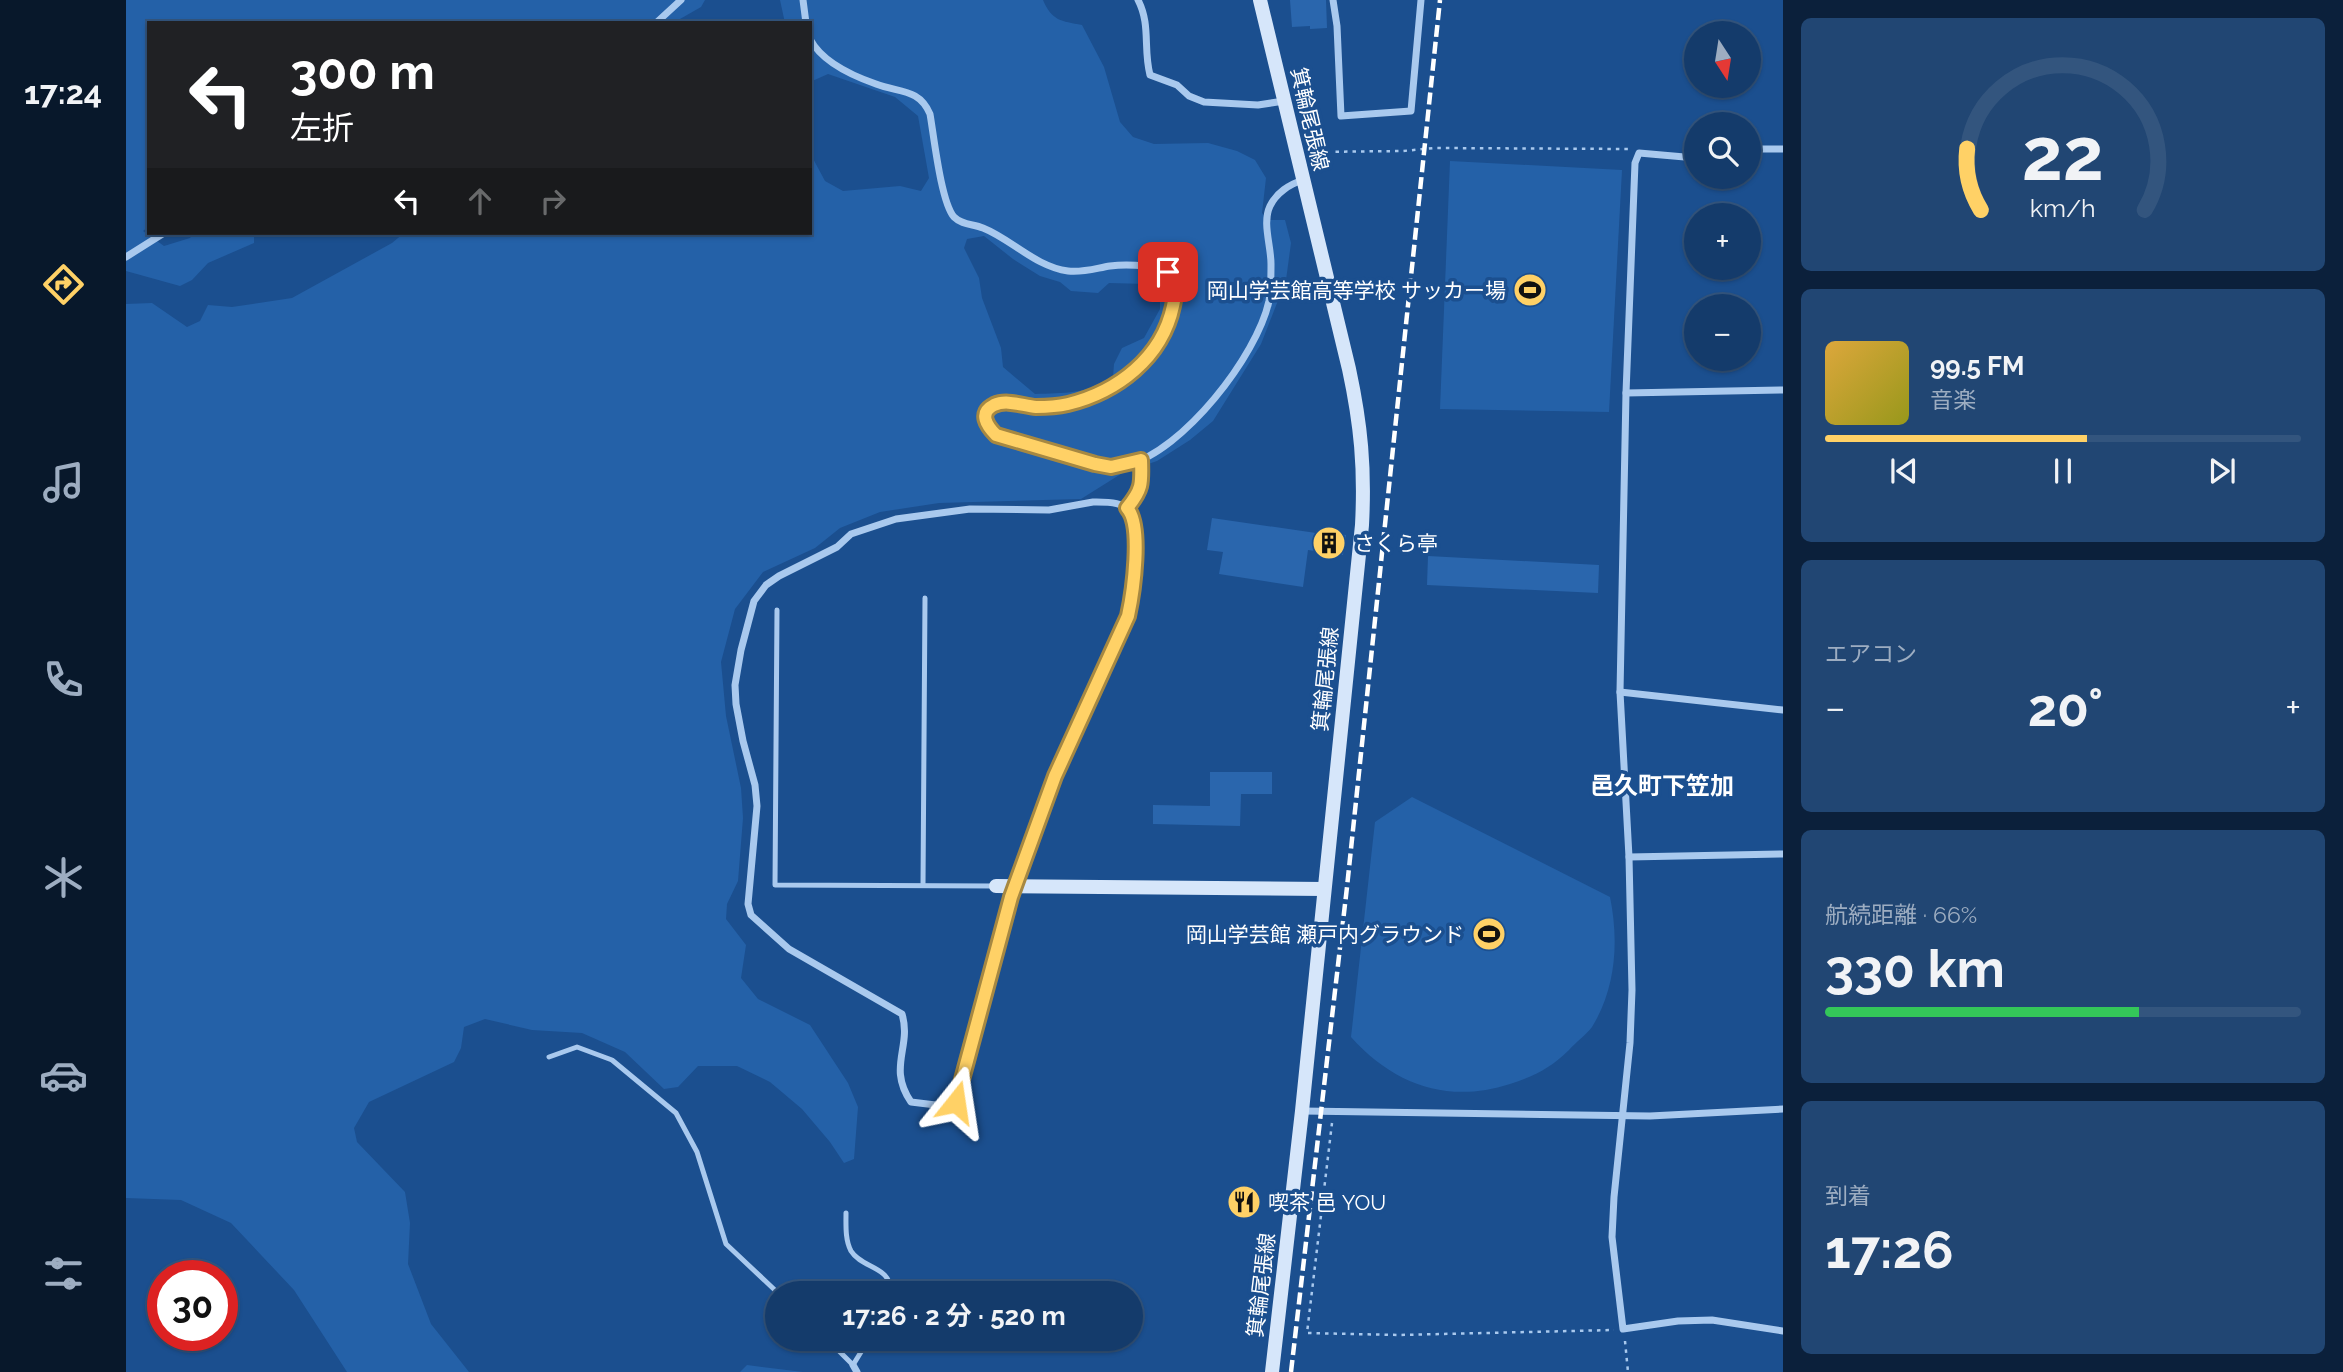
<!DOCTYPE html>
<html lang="ja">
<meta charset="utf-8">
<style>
body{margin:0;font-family:Raleway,"Noto Sans JP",sans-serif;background:#214673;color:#f1f3f6;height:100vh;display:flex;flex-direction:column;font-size:26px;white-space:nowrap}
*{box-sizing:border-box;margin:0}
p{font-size:23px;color:#9dadc1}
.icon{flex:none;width:38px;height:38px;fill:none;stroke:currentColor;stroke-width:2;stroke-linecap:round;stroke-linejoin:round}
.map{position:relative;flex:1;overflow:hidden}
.details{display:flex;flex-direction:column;gap:18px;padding:18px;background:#0b203b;width:560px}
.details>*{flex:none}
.guide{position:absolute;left:21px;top:21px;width:665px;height:214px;border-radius:0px;box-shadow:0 2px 5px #0004,0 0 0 2px #33557e;background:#202124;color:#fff;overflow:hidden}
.needle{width:46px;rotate:168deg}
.fabs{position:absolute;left:1558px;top:21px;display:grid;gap:14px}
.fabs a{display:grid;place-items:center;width:77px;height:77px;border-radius:50%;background:#143b6b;box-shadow:0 2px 5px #0004,0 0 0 2px #33557e;font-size:35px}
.speed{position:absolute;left:21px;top:1260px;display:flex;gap:14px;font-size:35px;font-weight:700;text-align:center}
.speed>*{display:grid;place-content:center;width:91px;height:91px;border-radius:50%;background:#143b6b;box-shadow:0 2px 5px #0004,0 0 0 2px #33557e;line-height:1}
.speed .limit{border:10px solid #d22;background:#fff;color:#111}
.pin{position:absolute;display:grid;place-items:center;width:60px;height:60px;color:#fff;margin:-30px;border-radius:14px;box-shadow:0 4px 10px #0006}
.me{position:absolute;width:77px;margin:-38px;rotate:15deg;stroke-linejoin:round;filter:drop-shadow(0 0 5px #0008)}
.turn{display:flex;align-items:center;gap:24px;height:147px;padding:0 28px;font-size:32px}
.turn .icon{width:91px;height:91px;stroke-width:2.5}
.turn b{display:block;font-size:49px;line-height:60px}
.lanes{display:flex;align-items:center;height:66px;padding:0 28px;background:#0003;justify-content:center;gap:35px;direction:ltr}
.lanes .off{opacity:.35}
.big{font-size:52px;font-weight:700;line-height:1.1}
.details .tile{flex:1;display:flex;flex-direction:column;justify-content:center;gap:10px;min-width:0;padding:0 24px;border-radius:10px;background:#214673}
.details .dial{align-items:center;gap:0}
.dial svg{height:182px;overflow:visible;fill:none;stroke:#33557e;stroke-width:7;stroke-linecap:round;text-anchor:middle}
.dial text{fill:#f1f3f6;stroke:none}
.song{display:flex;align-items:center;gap:21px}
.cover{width:84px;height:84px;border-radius:10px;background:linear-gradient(135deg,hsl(40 70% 55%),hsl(60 70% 35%))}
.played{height:7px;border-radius:4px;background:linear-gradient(90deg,#ffd166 55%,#33557e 55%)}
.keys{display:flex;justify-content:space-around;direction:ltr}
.heat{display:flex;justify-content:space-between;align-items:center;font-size:38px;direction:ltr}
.charge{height:10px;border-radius:5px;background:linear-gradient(90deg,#34c759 66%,#33557e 0)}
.trip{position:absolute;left:639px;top:1281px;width:378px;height:70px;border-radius:35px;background:#143b6b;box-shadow:0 2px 5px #0004,0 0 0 2px #33557e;font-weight:700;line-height:70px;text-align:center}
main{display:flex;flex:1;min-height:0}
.tab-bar{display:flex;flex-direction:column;width:126px;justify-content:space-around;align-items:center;background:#08182b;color:#9dadc1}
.tab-bar .icon{width:49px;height:49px}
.tab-bar .current{color:#ffd166}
.tab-bar b{font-size:32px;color:#f1f3f6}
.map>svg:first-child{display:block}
</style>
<main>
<nav class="tab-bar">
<b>17:24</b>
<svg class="icon current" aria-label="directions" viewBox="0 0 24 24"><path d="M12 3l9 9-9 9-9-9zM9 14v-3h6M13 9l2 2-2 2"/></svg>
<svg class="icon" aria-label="music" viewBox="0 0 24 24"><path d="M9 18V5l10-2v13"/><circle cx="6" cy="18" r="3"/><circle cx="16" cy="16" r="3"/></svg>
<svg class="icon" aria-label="phone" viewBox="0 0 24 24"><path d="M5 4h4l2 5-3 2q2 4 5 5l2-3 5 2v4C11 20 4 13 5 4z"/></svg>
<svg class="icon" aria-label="climate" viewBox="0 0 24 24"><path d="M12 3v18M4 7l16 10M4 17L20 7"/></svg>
<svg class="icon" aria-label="car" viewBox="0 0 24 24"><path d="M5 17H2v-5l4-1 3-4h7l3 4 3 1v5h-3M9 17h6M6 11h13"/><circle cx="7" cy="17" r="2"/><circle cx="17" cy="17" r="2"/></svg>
<svg class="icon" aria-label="filters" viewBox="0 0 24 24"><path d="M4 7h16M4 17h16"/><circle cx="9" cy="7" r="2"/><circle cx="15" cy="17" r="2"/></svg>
</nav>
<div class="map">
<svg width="1657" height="1372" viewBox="0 0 1657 1372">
<rect width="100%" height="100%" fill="#1b4f8f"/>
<g fill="#2461a8" fill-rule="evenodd">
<polygon points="0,0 579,0 575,7 547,23 23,23 23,226 17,231 38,246 64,238 68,233 125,233 128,235 128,243 82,263 66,280 54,286 0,271"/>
<path d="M 654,0 L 917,0 C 926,21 935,21 956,25 L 978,67 L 994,122 L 1007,137 L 1028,144 L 1082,143 L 1111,151 L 1129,160 L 1140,178 L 1136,213 L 1142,220 L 1159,220 L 1165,243 L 1160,280 L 1135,344 L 1087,421 L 1064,440 L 1031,461 L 998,472 L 955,499 L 813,503 L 754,512 L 714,528 L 689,548 L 637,572 L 609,609 L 595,662 L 600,716 L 615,788 L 617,818 L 612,881 L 601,904 L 600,919 L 620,945 L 615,978 L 632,999 L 684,1025 L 722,1083 L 732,1107 L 728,1159 L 718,1163 L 704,1142 L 676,1109 L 644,1082 L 611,1066 L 572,1066 L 552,1087 L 538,1089 L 499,1052 L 456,1033 L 406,1030 L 359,1019 L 338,1027 L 335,1048 L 328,1062 L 243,1102 L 228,1128 L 231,1142 L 279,1192 L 284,1223 L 282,1264 L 305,1324 L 343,1372 L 221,1372 L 168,1290 L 105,1223 L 55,1200 L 0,1198 L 0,304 L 26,303 L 61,327 L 74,321 L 82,305 L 106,307 L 166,298 L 266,243 L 278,233 L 684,233 L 684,153 L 699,181 L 717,191 L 774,186 L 795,191 L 803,178 L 792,116 L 769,97 L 702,74 L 684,82 L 684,23 L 659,23 ZM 858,236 L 887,259 L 914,276 L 934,282 L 945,291 L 972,293 L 983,283 L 1021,284 L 1034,289 L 1034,309 L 1018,338 L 996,348 L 988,364 L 987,377 C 963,394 937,393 909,394 L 877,367 L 875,348 L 856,298 L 853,278 L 838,248 L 841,239 Z"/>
<polygon points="1324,161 1496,170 1483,412 1314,409"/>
<path d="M 1286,797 L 1484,897 C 1493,941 1490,988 1466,1027 C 1460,1035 1450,1042 1443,1050 C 1425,1068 1408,1076 1384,1084 C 1322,1104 1268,1085 1225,1037 L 1249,822 Z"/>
<polygon points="621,1365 677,1372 614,1372"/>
</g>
<g fill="#2a66ad">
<polygon points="1164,0 1200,0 1201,28 1184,29 1184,26 1166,27"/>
<polygon points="1086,518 1190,533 1190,531 1220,535 1217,555 1182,550 1177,587 1093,574 1097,552 1081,550"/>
<polygon points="1302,556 1473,565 1472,593 1301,585"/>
<polygon points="1084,772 1146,772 1146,794 1115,794 1114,826 1027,824 1027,805 1084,806"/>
</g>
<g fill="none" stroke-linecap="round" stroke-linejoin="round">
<g stroke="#a9c9ee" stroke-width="2.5" stroke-dasharray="3.5 5" stroke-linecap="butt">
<polyline points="1184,152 1277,151 1309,148 1503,149"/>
<polyline points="1206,1123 1181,1333 1273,1335 1488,1330"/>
<polyline points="1499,1341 1502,1372"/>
</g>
<g stroke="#a9c9ee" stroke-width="5">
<polyline points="651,610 649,885 868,886"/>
<polyline points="797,885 799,598"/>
<polyline points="423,1057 451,1047 486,1060 550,1113 571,1152 600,1244 652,1293"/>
<path d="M 720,1213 C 720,1225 719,1240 725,1251 C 736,1269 767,1266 764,1293"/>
<polyline points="701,1339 727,1365 743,1339"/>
</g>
<g stroke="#a9c9ee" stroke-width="7">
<polyline points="677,0 680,23"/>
<path d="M 1012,0 C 1025,25 1017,48 1024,75 L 1051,85 L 1063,96 L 1078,102 L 1132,105 L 1158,101"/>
<polyline points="1207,0 1211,26 1215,116 1285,111 1295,0"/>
<polyline points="530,23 555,0"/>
<path d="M 684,39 C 696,62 727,76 750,84 C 773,93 793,88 804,114 C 808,137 815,202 828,217 C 836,225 847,224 857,228 C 885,239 910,267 942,271 C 956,273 971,268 984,266 C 998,264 1043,264 1049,279 C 1053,289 1048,306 1044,316 C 1023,372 975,404 914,407 C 900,407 887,401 872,404 C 851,408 859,424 870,434 L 969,464 C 980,466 990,468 1001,465 C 1057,451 1131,356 1143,301 C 1145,290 1145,275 1145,264 C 1145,245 1136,223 1144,206 C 1150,193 1164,184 1177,180"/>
<polyline points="1622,149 1657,149"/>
<polyline points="1570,158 1513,153 1509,163 1500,393 1494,692 1503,857 1506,990 1504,1043 1488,1197 1486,1237 1497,1329 1552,1321 1586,1320 1657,1331"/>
<polyline points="0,257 38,233"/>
<polyline points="1500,393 1657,390"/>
<path d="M 967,502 C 980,502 1000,501 1007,515 C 1015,531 1006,598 1002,616 L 929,776 L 885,897 L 830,1102 L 826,1107 L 785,1102 C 761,1067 786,1047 776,1014 L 663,949 L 625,915 L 622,904 L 631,806 L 629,785 L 617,741 L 610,704 L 609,685 L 615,650 L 628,601 L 640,585 L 653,576 L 711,547 L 725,534 L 770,519 L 844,509 L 923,510 Z"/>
<polyline points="1001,508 1013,493 1015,460"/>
<polyline points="1494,692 1657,710"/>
<polyline points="1503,857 1657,854"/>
<polyline points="1177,1111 1524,1116 1657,1109"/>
<polyline points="727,1365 731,1372"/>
</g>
<g stroke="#d6e6fa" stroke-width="14">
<path d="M 1134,0 L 1223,369 C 1235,425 1239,468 1236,525 L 1176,1111 L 1146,1372"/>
<polyline points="870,886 1198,889"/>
</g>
<polyline stroke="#fff" stroke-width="4.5" stroke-dasharray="12 5" stroke-linecap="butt" points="1165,1372 1221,887 1314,0"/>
</g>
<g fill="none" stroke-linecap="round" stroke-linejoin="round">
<defs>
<path id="route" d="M 830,1102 L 885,897 L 929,776 L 1002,616 C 1007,593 1017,525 1001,508 C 1016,490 1016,484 1015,460 L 985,467 L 969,464 L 870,435 C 861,426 852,413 868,405 C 881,399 897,406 910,407 C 920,407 933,406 942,404 C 991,392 1036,358 1047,306 C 1050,292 1052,282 1042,272"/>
</defs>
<use href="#route" stroke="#a68842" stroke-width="18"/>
<use href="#route" stroke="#ffd166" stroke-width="12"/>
</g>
<defs>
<symbol id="stadium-disc" viewBox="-11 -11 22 22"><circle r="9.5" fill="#ffd166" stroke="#1b4f8f"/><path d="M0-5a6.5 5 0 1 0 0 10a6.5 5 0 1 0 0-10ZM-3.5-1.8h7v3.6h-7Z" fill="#111"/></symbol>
<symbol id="building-disc" viewBox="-11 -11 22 22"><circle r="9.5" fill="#ffd166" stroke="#1b4f8f"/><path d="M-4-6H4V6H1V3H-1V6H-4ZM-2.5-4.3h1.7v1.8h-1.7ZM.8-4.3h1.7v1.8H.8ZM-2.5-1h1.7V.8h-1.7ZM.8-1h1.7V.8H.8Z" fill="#111"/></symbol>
<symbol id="restaurant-disc" viewBox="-11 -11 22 22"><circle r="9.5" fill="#ffd166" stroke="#1b4f8f"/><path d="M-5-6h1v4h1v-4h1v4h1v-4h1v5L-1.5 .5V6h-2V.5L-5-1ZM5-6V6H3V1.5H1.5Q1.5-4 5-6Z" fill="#111"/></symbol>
</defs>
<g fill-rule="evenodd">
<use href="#stadium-disc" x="1385" y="271" width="38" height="38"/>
<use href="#building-disc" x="1184" y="524" width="38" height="38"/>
<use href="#stadium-disc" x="1344" y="915" width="38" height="38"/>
<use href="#restaurant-disc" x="1099" y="1183" width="38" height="38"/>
</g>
<g text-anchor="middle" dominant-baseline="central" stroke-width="7" stroke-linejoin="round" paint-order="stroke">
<g font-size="21" fill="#fff" stroke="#1b4f8f">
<text transform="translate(1184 119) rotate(77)">箕輪尾張線</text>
<text transform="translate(1199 679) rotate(-84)">箕輪尾張線</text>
<text transform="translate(1135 1285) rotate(-83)">箕輪尾張線</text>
</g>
<g font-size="21" fill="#fff" stroke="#1b4f8f" text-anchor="end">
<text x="1380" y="290">岡山学芸館高等学校 サッカー場</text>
<text x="1228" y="543" text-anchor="start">さくら亭</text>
<text x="1338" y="934">岡山学芸館 瀬戸内グラウンド</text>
<text x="1142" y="1202" text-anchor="start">喫茶 邑 YOU</text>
</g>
<g font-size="24" font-weight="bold" fill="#fff" stroke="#1b4f8f">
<text x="1536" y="785">邑久町下笠加</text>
</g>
</g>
</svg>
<div class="fabs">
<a><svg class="needle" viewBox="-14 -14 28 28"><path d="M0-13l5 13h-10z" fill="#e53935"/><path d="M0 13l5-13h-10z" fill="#9dadc1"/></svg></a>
<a><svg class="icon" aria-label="search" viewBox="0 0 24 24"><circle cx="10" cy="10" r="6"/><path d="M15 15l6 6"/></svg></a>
<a>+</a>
<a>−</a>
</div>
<div class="speed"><div class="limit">30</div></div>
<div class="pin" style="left:1042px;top:272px;background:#d93025"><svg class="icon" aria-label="arrive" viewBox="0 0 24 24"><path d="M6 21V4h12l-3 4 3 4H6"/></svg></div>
<svg class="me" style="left:830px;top:1102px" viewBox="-20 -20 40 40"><path d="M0-17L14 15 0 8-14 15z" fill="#ffd166" stroke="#fff" stroke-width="4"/></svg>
<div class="trip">17:26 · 2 分 · 520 m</div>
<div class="guide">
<div class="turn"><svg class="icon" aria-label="left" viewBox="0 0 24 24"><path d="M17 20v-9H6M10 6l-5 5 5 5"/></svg><div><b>300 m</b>左折</div></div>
<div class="lanes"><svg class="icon" aria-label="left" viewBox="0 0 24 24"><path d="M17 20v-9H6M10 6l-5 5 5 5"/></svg><svg class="icon off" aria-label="ahead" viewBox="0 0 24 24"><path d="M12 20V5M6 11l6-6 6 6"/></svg><svg class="icon off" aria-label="right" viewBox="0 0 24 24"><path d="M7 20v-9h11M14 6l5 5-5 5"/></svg></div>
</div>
</div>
<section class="details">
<div class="tile dial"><svg viewBox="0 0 100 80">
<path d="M14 69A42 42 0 1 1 86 69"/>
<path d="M14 69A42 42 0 0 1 8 42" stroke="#ffd166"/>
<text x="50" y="56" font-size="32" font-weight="700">22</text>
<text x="50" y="72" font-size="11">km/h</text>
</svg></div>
<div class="tile">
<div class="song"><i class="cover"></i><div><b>99.5 FM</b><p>音楽</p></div></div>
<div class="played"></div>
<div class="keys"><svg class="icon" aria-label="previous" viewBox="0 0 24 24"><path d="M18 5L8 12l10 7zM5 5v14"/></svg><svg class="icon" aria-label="pause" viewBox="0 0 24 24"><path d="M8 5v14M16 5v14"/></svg><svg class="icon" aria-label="next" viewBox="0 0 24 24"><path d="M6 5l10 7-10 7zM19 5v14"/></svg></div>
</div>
<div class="tile"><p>エアコン</p>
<div class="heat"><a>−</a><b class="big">20°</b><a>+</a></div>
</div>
<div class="tile"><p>航続距離 · 66%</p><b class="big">330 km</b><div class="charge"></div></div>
<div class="tile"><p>到着</p><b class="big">17:26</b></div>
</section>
</main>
